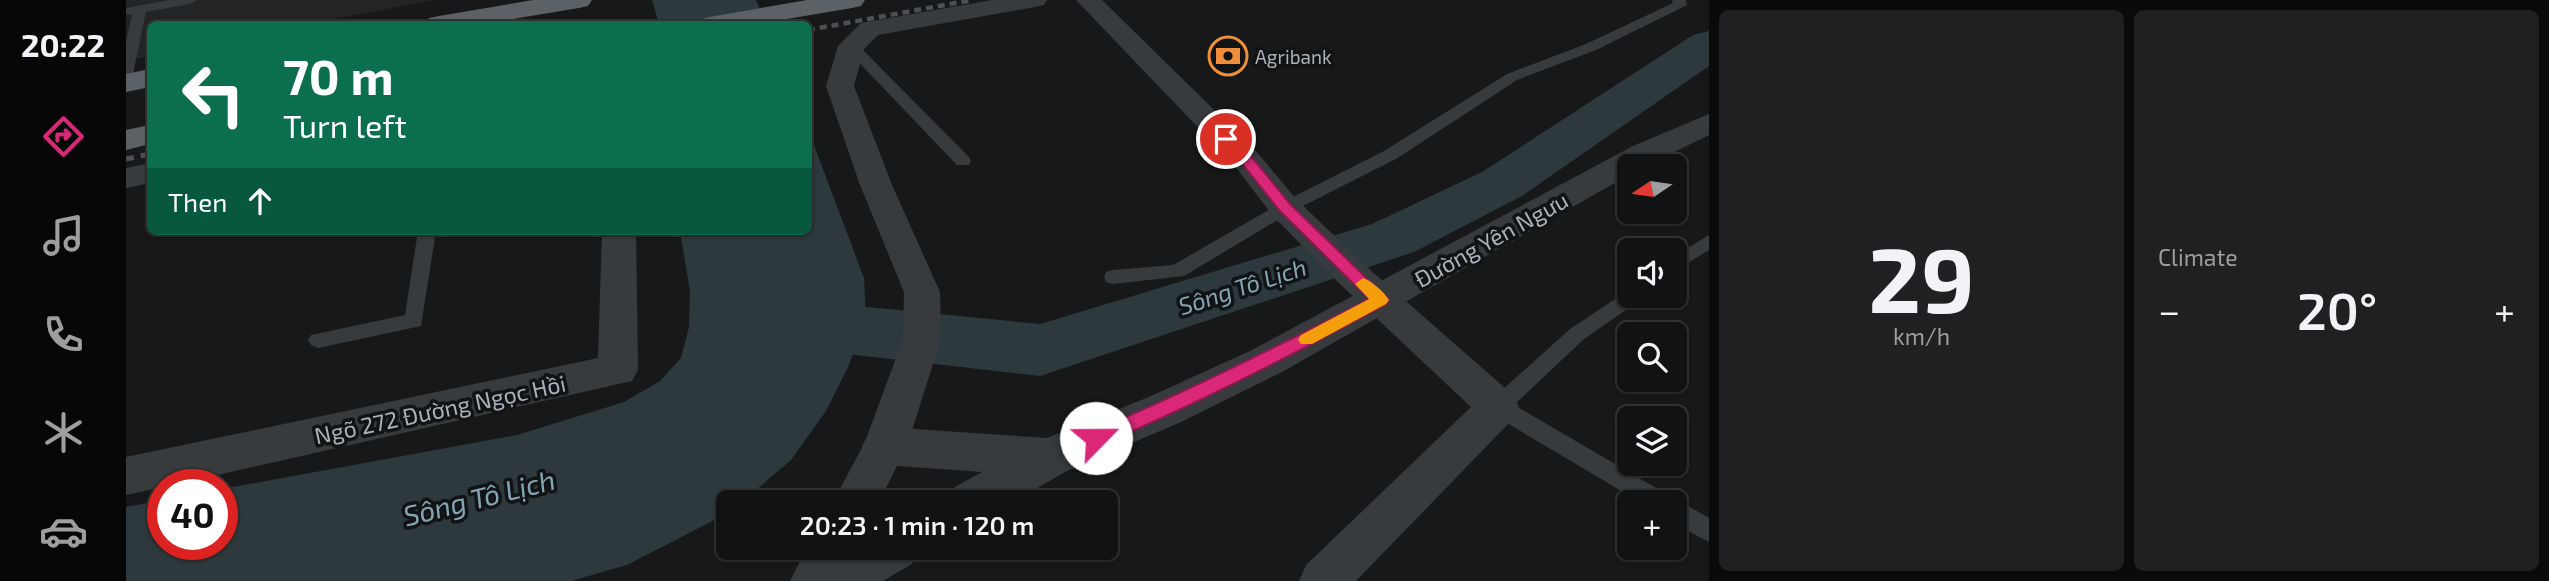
<!DOCTYPE html>
<meta charset="utf-8">
<style>
body{margin:0;font-family:"Exo 2",sans-serif;background:#1e2021;color:#f1f3f6;height:100vh;display:flex;flex-direction:column;font-size:26px;white-space:nowrap}
*{box-sizing:border-box;margin:0}
p{font-size:23px;color:#9c9ea0}
.icon{flex:none;width:38px;height:38px;fill:none;stroke:currentColor;stroke-width:2;stroke-linecap:round;stroke-linejoin:round}
.map{position:relative;flex:1;overflow:hidden}
.side{display:flex;flex-direction:column;gap:10px;padding:10px;background:#090a0a;width:840px}
.side>*{flex:none}
.hud{position:absolute;left:21px;top:21px;width:665px;height:214px;border-radius:10px;box-shadow:0 2px 5px #0004,0 0 0 2px #303233;background:#0b6e4f;color:#fff;overflow:hidden}
.needle{width:46px;rotate:257deg}
.buttons{position:absolute;left:1491px;top:154px;display:grid;gap:14px}
.buttons a{display:grid;place-items:center;width:70px;height:70px;border-radius:10px;background:#111213;box-shadow:0 2px 5px #0004,0 0 0 2px #303233;font-size:35px}
.speed{position:absolute;left:21px;top:469px;display:flex;gap:14px;font-size:35px;font-weight:700;text-align:center}
.speed>*{display:grid;place-content:center;width:91px;height:91px;border-radius:50%;background:#111213;box-shadow:0 2px 5px #0004,0 0 0 2px #303233;line-height:1}
.speed .limit{border:10px solid #d22;background:#fff;color:#111}
.pin{position:absolute;display:grid;place-items:center;width:60px;height:60px;color:#fff;margin:-30px;border:4px solid #fff;border-radius:50%;box-shadow:0 2px 7px #0007}
.me{position:absolute;width:77px;margin:-38px;rotate:67deg;stroke-linejoin:round;filter:drop-shadow(0 0 5px #0008)}
.turn{display:flex;align-items:center;gap:24px;height:147px;padding:0 21px;font-size:32px}
.turn .icon{width:91px;height:91px;stroke-width:2.5}
.turn b{display:block;font-size:49px;line-height:60px}
.then{display:flex;align-items:center;height:66px;padding:0 21px;background:#0003;gap:14px;font-size:26px}
.big{font-size:52px;font-weight:600;line-height:1.1}
.side .card{flex:1;display:flex;flex-direction:column;justify-content:center;gap:10px;min-width:0;padding:0 24px;border-radius:10px;background:#1e2021}
.side .dial{align-items:center;gap:0}
.dial b{font-size:91px;line-height:1}
.heat{display:flex;justify-content:space-between;align-items:center;font-size:38px;direction:ltr}
.side .tiles{flex:1;display:grid;gap:10px;grid-template-columns:repeat(2,1fr)}
.trip{position:absolute;left:590px;top:490px;width:402px;height:70px;border-radius:10px;background:#111213;box-shadow:0 2px 5px #0004,0 0 0 2px #303233;font-weight:600;line-height:70px;text-align:center}
main{display:flex;flex:1;min-height:0}
.tab-bar{display:flex;flex-direction:column;width:126px;justify-content:space-around;align-items:center;background:#070708;color:#9c9ea0}
.tab-bar .icon{width:49px;height:49px}
.tab-bar .selected{color:#db2777}
.tab-bar b{font-size:32px;color:#f1f3f6}
.map>svg:first-child{display:block}
</style>
<main>
<nav class="tab-bar">
<b>20:22</b>
<svg class="icon selected" aria-label="directions" viewBox="0 0 24 24"><path d="M12 3l9 9-9 9-9-9zM9 14v-3h6M13 9l2 2-2 2"/></svg>
<svg class="icon" aria-label="music" viewBox="0 0 24 24"><path d="M9 18V5l10-2v13"/><circle cx="6" cy="18" r="3"/><circle cx="16" cy="16" r="3"/></svg>
<svg class="icon" aria-label="phone" viewBox="0 0 24 24"><path d="M5 4h4l2 5-3 2q2 4 5 5l2-3 5 2v4C11 20 4 13 5 4z"/></svg>
<svg class="icon" aria-label="climate" viewBox="0 0 24 24"><path d="M12 3v18M4 7l16 10M4 17L20 7"/></svg>
<svg class="icon" aria-label="car" viewBox="0 0 24 24"><path d="M5 17H2v-5l4-1 3-4h7l3 4 3 1v5h-3M9 17h6M6 11h13"/><circle cx="7" cy="17" r="2"/><circle cx="17" cy="17" r="2"/></svg>
</nav>
<div class="map">
<svg width="1583" height="581" viewBox="0 0 1583 581">
<rect width="100%" height="100%" fill="#171819"/>
<polygon fill="#232426" points="0,0 307,0 183,24 24,24 24,56 0,61"/>
<g fill="#2d393d">
<polygon points="526,0 630,0 640,24 533,24"/>
<polygon points="683,132 738,278 740,319 723,365 700,411 665,460 616,502 602,502 602,513 501,565 445,581 0,581 0,507 37,500 37,544 96,544 96,489 391,435 498,402 534,381 555,358 563,327 564,291 554,231 682,231"/>
</g>
<g fill="none" stroke-linecap="round" stroke-linejoin="round">
<polygon fill="#2d393d" fill-rule="evenodd" points="1583,31 1583,66 1396,196 1288,252 914,376 650,346 627,339 617,322 627,305 650,298 914,324 1246,224 1356,172 1567,35"/>
<g fill="#383b3e" fill-rule="evenodd">
<polygon points="43,0 71,0 64,4 20,12 7,74 0,78 0,42 6,15 0,14 0,8"/>
<polygon points="1546,0 1560,0 1561,5 1470,50 1391,80 1270,159 1165,212 1058,276 987,284 980,282 978,277 980,272 987,270 1047,265 1153,204 1258,151 1381,74 1460,44 1547,3"/>
<polygon points="725,42 730,43 843,157 845,161 843,165 831,165 720,49 718,46"/>
<polygon points="292,231 310,231 295,326 192,348 185,345 182,340 185,335 279,315"/>
<polygon points="1583,235 1583,250 1549,271 1549,256"/>
<polygon points="1503,290 1503,296 1516,296 1513,301 1458,339 1388,405 1542,495 1546,502 1557,503 1583,518 1583,542 1549,524 1549,502 1514,502 1364,413 1361,407 1364,401 1444,329"/>
</g>
<g fill="#383b3e" fill-rule="evenodd">
<polygon points="866,0 921,0 918,5 909,7 752,35 738,49 728,86 766,185 814,292 815,339 781,446 753,502 707,502 739,442 777,339 778,292 734,185 700,86 712,46 735,23"/>
<polygon points="950,0 976,0 1130,151 1171,200 1241,267 1387,395 1393,407 1387,419 1230,581 1173,581 1180,565 1345,407 1215,285 1147,216 1108,165"/>
<polygon points="24,163 24,183 0,188 0,168"/>
<polygon points="476,231 510,231 512,370 506,381 47,485 37,485 37,487 0,495 0,457 472,358"/>
<polygon points="681,548 730,548 714,581 664,581"/>
</g>
<g fill="#383b3e" fill-rule="evenodd">
<polygon points="1583,114 1583,135 1520,166 1503,166 1503,175 1156,372 1055,422 939,472 888,502 822,502 829,487 856,472 759,465 743,459 736,446 743,433 759,427 921,438 1025,396 1126,350 1507,146"/>
<polygon points="721,548 793,548 786,564 757,581 685,581 692,564"/>
</g>
<g fill="#5c6166" fill-rule="evenodd">
<polygon points="407,0 466,0 462,6 453,8 357,24 299,24 303,18 313,16"/>
<polygon points="681,0 739,0 735,6 726,8 632,24 575,24 579,18 589,16"/>
<polygon points="24,69 24,87 0,92 0,74"/>
<polygon points="24,125 24,144 0,150 0,130"/>
</g>
<polyline stroke="#4d5155" stroke-width="4.5" stroke-dasharray="7 5" stroke-linecap="butt" points="682,30 846,0"/>
<polyline stroke="#4d5155" stroke-width="5" stroke-dasharray="8 7" stroke-linecap="butt" points="0,159 24,154"/>
</g>
<path fill="#db2777" stroke="#8e194d" stroke-width="2" d="M 1100,135 L 1124,155 L 1164,204 L 1263,300 L 1260,304 C 1167,355 1074,403 976,444 L 970,446 L 963,444 L 960,438 L 963,433 C 1059,393 1151,347 1243,299 L 1154,211 L 1114,161 L 1095,142 L 1093,139 Z"/>
<path fill="#f59e0b" d="M 1237,278 C 1246,281 1258,292 1263,300 L 1260,304 L 1186,344 L 1175,344 L 1172,340 L 1175,335 L 1243,299 L 1229,284 Z"/>
<defs>
<symbol id="bank-ring" viewBox="-11 -11 22 22"><circle r="9.5" fill="#121314" stroke="#ef8e3a" stroke-width="1.5"/><path d="M-6-4H6V4H-6ZM0-2.3a2.3 2.3 0 1 0 0 4.6a2.3 2.3 0 1 0 0-4.6Z" fill="#ef8e3a"/></symbol>
</defs>
<g fill-rule="evenodd">
<use href="#bank-ring" x="1080" y="34" width="44" height="44"/>
</g>
<g text-anchor="middle" dominant-baseline="central" stroke-width="7" stroke-linejoin="round" paint-order="stroke">
<g font-size="19" fill="#aab1b9" stroke="#121314" text-anchor="start">
<text x="1129" y="56">Agribank</text>
</g>
<g font-size="23" fill="#aab1b9" stroke="#121314">
<text transform="translate(1365 239) rotate(-29)">Đường Yên Ngưu</text>
<text transform="translate(314 409) rotate(-12)">Ngõ 272 Đường Ngọc Hồi</text>
</g>
<g font-size="24" font-style="italic" fill="#82a6b3" stroke="#121314">
<text transform="translate(1116 286) rotate(-18)">Sông Tô Lịch</text>
</g>
<g font-size="28" font-style="italic" fill="#82a6b3" stroke="#121314">
<text transform="translate(353 497) rotate(-14)">Sông Tô Lịch</text>
</g>
</g>
</svg>
<div class="buttons">
<a><svg class="needle" viewBox="-14 -14 28 28"><path d="M0-13l5 13h-10z" fill="#e53935"/><path d="M0 13l5-13h-10z" fill="#9c9ea0"/></svg></a>
<a><svg class="icon" aria-label="sound" viewBox="0 0 24 24"><path d="M4 9h4l5-4v14l-5-4H4zM17 9q2 3 0 6"/></svg></a>
<a><svg class="icon" aria-label="search" viewBox="0 0 24 24"><circle cx="10" cy="10" r="6"/><path d="M15 15l6 6"/></svg></a>
<a><svg class="icon" aria-label="layers" viewBox="0 0 24 24"><path d="M12 4l9 5-9 5-9-5zM3 14l9 5 9-5"/></svg></a>
<a>+</a>
</div>
<div class="speed"><div class="limit">40</div></div>
<div class="pin" style="left:1100px;top:139px;background:#d93025"><svg class="icon" aria-label="arrive" viewBox="0 0 24 24"><path d="M6 21V4h12l-3 4 3 4H6"/></svg></div>
<svg class="me" style="left:970px;top:438px" viewBox="-20 -20 40 40"><circle r="19" fill="#fff"/><path d="M0-13L10 11 0 6-10 11z" fill="#db2777"/></svg>
<div class="trip">20:23 · 1 min · 120 m</div>
<div class="hud">
<div class="turn"><svg class="icon" aria-label="left" viewBox="0 0 24 24"><path d="M17 20v-9H6M10 6l-5 5 5 5"/></svg><div><b>70 m</b>Turn left</div></div>
<div class="then">Then<svg class="icon" aria-label="ahead" viewBox="0 0 24 24"><path d="M12 20V5M6 11l6-6 6 6"/></svg></div>
</div>
</div>
<section class="side">
<div class="tiles">
<div class="card dial"><b>29</b><p>km/h</p></div>
<div class="card"><p>Climate</p>
<div class="heat"><a>−</a><b class="big">20°</b><a>+</a></div>
</div>
</div>
</section>
</main>
